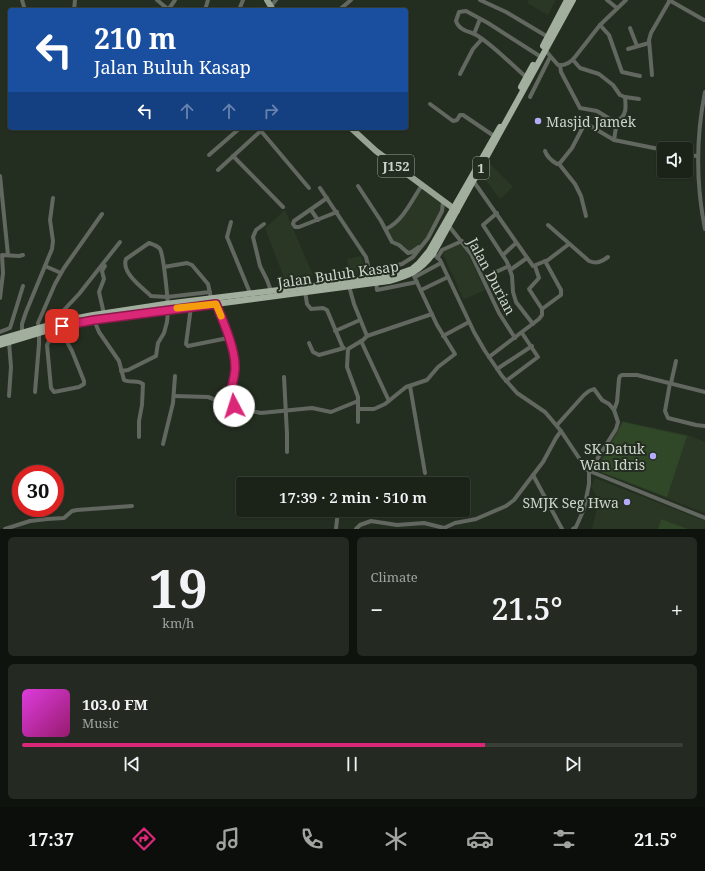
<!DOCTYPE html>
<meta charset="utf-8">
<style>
body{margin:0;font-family:"Noto Serif",serif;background:#242a21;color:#f1f3f6;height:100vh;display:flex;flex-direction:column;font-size:15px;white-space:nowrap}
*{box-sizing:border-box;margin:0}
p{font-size:13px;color:#a0a4a2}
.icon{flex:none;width:22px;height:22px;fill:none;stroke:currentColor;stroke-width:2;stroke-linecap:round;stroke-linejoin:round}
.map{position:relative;height:529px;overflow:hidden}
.panel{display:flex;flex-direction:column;gap:8px;padding:8px;background:#0f130d;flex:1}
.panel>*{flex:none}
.banner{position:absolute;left:8px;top:8px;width:400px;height:122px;border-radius:4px;box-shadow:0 1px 3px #0004,0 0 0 1px #393f37;background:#1a4fa0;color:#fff;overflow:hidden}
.fabs{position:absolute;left:657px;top:142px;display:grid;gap:8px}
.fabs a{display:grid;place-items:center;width:36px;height:36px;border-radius:4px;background:#1b2218;box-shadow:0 1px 3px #0004,0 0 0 1px #393f37;font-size:20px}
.speed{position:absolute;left:12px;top:465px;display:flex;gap:8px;font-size:20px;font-weight:700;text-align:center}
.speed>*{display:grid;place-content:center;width:52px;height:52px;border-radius:50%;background:#1b2218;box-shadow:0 1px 3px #0004,0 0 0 1px #393f37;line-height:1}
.speed .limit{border:6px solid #d22;background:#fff;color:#111}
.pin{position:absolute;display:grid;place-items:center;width:34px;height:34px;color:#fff;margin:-17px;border-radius:8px;box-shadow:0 2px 6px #0006}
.me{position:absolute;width:44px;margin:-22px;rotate:355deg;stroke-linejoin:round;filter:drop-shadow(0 0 3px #0008)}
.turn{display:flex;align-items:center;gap:14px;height:84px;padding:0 20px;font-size:18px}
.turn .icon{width:52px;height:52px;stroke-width:2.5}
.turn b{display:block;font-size:28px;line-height:34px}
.lanes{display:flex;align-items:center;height:38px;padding:0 20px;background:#0003;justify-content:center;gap:20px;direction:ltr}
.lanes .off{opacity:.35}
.big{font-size:30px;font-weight:600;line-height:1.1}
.panel .widget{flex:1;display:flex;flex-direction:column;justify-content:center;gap:6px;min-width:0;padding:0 14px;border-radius:6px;background:#242a21}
.panel .dial{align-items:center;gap:0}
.dial b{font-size:52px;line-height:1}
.song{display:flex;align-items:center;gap:12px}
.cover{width:48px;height:48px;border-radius:6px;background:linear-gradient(135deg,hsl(300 70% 55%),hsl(320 70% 35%))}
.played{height:4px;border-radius:2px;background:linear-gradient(90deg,#db2777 70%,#393f37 70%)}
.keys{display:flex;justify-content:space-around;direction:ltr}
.heat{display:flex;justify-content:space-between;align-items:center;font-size:22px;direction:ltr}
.panel .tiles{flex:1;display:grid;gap:8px;grid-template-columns:1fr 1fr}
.widget:last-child{grid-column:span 2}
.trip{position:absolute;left:236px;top:477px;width:234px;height:40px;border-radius:4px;background:#1b2218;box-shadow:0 1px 3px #0004,0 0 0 1px #393f37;font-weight:600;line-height:40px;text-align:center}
.dock{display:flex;height:64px;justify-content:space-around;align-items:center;background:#0b0e0a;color:#a0a4a2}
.dock .icon{width:28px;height:28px}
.dock .on{color:#db2777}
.dock b{font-size:18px;color:#f1f3f6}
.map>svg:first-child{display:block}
</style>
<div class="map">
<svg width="705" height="529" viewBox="0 0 705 529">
<rect width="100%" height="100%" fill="#242e20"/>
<g fill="#293724">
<polygon points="529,0 556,0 548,15 527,3"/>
<polygon points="488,162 513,187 500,199 481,174"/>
<polygon points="420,185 447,207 430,239 414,257 406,253 386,234 384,229 398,219"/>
<polygon points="285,210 313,275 285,280 265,228"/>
<polygon points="460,243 468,254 485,290 465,299 463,298 442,252"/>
<polygon points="361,256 367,274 350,278 347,259"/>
<polygon points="622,421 688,435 705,442 705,513 594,470"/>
<polygon points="595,478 705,521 705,529 592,529 599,500 591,487"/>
</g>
<g fill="#304728">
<polygon points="623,422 687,436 667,497 596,470"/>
<polygon points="661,519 688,529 658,529"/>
</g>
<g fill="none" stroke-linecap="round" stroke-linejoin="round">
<g stroke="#626760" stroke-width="4">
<polyline points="22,0 25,10"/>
<polyline points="157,0 169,10"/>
<polyline points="480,0 506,12 548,37"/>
<polyline points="607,0 617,8"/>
<polyline points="669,0 704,20"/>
<polyline points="271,6 276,0"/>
<polyline points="74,10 75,0"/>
<polyline points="168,10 175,0"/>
<polyline points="205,10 208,0"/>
<polyline points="239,10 243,0"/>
<polyline points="339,10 351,0"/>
<polyline points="600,25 609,35 622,72 640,76"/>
<polyline points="630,28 637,46"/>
<polyline points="474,34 480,19"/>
<polyline points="628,49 649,43"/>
<path d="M 545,50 L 558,65 C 565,66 571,62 575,57 L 600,25 L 626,0"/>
<polyline points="573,60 580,68 599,74 613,85 620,95 625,97 639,99"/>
<path d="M 560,65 L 561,72 L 580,108 L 597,111 L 610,119 L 617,121 C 627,116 626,107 625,97"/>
<polyline points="460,74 473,49 482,39"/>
<polyline points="652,75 649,40 651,33 670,0"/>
<path d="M 526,77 C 510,63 496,48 478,36 C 470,31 459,31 456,21 L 459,12 L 466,11 L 488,23 L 538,55"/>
<path d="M 705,92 C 696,137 696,184 705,229"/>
<polyline points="530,97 550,57"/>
<polyline points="430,104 453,121 457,120 460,115 463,115 494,136"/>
<polyline points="257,128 261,131 309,188"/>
<polyline points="614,140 617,121"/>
<path d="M 545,151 C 547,157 552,161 557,164 L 560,163 L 572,148 L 583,127 L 587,124 L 614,140 L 664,150"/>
<polyline points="209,155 240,128"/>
<polyline points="686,155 698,156"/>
<polyline points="233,156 283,207"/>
<polyline points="559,164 575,184 581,196 586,216"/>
<polyline points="218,170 264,128"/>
<polyline points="0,176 8,255"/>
<polyline points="474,182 533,266 548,260 569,244"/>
<polyline points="358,186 381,221 392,242 399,245 408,253 412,252 419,247"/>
<polyline points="320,188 366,257 371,278"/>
<polyline points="327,198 294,221 293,224 295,227 299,227 337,212"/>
<polyline points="311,210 318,220"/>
<polyline points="497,213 483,225 507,262 512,276 513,292 516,302 533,324"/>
<polyline points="231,222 227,237 250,293"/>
<polyline points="264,224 256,230 253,237 260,266 267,280 271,291"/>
<path d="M 548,225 L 589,261 C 597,264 601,262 608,257"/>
<polyline points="449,226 471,254 499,313 515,338"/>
<path d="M 386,229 C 403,221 412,200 422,185"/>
<polyline points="431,252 440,260 474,332 485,351 502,376 517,393 545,412 551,419 561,431 587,470 705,518"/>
<polyline points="503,255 516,243"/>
<polyline points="438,257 442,250 462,241"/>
<polyline points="45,266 61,273"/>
<polyline points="535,266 539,278 529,289 542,309"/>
<polyline points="164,267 187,263 192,265 208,284 211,298"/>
<polyline points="510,270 527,258"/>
<polyline points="370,272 402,264 413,257 428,238 442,211 443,201"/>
<polyline points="415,277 441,263"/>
<polyline points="483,278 509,266"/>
<polyline points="376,282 377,290 417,282"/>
<polyline points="349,286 354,304 367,336"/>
<polyline points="421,290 448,277"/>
<polyline points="305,291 307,304 311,309 323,308 327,310 343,348"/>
<polyline points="0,298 3,273 2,255 19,256 23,255"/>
<path d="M 168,304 C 167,294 164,256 160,249 C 158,246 152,244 149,243 L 126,259 C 121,273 143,288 151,296 L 167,297 L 210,292"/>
<path d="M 216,304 C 223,321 235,348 235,366 C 236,379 226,395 234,406 L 251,411 L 261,413 L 312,408 L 331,412 L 358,401"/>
<polyline points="191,307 186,344 188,346 228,338"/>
<polyline points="104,314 99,292 104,279 102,271 105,266"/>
<path d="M 94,320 L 99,332 L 119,361 L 124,380 C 130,383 138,380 143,384 L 142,405 L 139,421 L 139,437"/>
<polyline points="60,322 62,312 79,294 120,242"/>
<polyline points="39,328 38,323 55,284 64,268 102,214"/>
<polyline points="51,329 52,336 47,345 51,388 54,392 79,387 84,384 84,381 72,351 66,340 65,333 67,331 79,326 80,322"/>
<polyline points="335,331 360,320"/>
<polyline points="0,332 10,328 23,286"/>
<polyline points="22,333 22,324 26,312 52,249 53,241 50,220 53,198"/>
<polyline points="52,336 65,337"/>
<polyline points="443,336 469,322"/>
<polyline points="361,341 389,401"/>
<polyline points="309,343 313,352 319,355 344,348"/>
<polyline points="489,357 539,319 542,315 542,309 561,295 561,290 545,261"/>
<polyline points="497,369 532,346"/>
<polyline points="121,371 128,370 156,356 158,343 164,333 167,322 168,310"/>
<polyline points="284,377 287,434 287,452"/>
<polyline points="506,381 538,357 522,333"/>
<polyline points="670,383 665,411 668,418 696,425 705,426"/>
<polyline points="671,383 676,361"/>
<polyline points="410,386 425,473"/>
<polyline points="35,392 39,344 39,333"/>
<polyline points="9,396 11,367 9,342"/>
<polyline points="174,396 208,397 227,404 233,404"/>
<polyline points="358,409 374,409 385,404 406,387 427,380 438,367 455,354 437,325 413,274"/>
<polyline points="614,410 617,402 619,379 620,376 622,375 637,375 705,392"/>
<polyline points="358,422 358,397 347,367 348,349 363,340 367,336 432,314"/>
<polyline points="557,425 584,395 589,391 594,389 602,400 609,404 614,410 618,422 616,429 589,472 589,484 584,509 576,527 573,529"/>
<polyline points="163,444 173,403 175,376"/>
<polyline points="533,475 562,529"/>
<polyline points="5,529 30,521 47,519 64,518 72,511 77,510 132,506"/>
<polyline points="336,529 338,510"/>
<polyline points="356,529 360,525 371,521 397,525 424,523 444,528 455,523 476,519 506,506 514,500 543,462 556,438 561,431"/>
</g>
<g stroke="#98a394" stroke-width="6">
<polyline points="267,0 273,10"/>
<polyline points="351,128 376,151 457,211"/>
</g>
<g stroke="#a2af9e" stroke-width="6">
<polyline points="543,46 567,0"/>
<polyline points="521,87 533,65"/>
<polyline points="0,339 67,320 93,315 165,304 352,281 395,275 412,269 419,263 429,251 500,127"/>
<path d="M 0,345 L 56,328 L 80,322 L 389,281 C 409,276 420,271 433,254 L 573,0"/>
</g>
</g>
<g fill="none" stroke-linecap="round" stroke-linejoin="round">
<defs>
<path id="route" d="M 62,326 L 94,320 L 216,304 C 223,321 235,348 235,366 C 236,379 226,395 234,406"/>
</defs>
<use href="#route" stroke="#8e194d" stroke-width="10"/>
<use href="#route" stroke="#db2777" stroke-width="7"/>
<polyline stroke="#f59e0b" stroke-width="7" points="177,308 216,304 221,316"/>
</g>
<g fill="#b4acf9" stroke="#242e20" stroke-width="1.5">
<circle cx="538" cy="121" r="4"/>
<circle cx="653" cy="456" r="4"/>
<circle cx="627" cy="502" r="4"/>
</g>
<g text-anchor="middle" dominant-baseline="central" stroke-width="4" stroke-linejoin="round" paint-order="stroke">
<g fill="#242e20" stroke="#9aa298" stroke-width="1">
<rect x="378" y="155" width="36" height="22" rx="3"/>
<rect x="473" y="157" width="16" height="22" rx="3"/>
</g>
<g font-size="13" font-weight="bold" fill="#cdd4cb">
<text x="396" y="166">J152</text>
<text x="481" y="168">1</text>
</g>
<g font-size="14" fill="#cdd4cb" stroke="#242e20" text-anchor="end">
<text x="546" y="121" text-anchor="start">Masjid Jamek</text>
<text x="645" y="448">SK Datuk<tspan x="645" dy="16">Wan Idris</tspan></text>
<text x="619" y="502">SMJK Seg Hwa</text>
</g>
<g font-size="14" fill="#cdd4cb" stroke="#242e20">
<text transform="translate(338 274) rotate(-8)">Jalan Buluh Kasap</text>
<text transform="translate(492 276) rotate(62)">Jalan Durian</text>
</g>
</g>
</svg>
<div class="fabs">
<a><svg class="icon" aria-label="sound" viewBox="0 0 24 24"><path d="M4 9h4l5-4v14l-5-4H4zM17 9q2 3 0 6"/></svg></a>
</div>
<div class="speed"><div class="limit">30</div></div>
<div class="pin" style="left:62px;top:326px;background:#d93025"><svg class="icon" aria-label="arrive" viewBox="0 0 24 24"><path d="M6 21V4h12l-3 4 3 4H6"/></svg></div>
<svg class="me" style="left:234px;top:406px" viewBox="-20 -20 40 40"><circle r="19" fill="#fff"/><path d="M0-13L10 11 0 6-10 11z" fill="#db2777"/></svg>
<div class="trip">17:39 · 2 min · 510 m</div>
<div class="banner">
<div class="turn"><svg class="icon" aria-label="left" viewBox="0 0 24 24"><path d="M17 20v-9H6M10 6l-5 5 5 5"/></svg><div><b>210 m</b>Jalan Buluh Kasap</div></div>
<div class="lanes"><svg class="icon" aria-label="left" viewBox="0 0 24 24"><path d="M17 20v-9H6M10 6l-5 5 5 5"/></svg><svg class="icon off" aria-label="ahead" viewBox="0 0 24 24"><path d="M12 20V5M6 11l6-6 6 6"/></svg><svg class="icon off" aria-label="ahead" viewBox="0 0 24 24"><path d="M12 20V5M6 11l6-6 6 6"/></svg><svg class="icon off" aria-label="right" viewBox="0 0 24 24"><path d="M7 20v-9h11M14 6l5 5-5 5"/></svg></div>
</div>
</div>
<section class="panel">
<div class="tiles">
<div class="widget dial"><b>19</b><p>km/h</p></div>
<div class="widget"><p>Climate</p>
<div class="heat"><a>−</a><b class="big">21.5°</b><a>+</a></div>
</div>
<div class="widget">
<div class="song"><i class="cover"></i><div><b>103.0 FM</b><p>Music</p></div></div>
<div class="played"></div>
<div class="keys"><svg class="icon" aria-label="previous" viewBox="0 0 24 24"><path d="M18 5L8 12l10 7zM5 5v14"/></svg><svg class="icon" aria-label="pause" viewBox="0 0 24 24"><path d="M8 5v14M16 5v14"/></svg><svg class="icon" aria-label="next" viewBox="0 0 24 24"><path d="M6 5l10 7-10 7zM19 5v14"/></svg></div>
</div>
</div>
</section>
<nav class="dock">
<b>17:37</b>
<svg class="icon on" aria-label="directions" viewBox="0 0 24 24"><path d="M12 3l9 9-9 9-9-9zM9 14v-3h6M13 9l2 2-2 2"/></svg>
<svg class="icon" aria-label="music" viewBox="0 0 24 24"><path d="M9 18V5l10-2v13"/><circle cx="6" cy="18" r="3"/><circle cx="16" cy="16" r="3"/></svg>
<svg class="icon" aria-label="phone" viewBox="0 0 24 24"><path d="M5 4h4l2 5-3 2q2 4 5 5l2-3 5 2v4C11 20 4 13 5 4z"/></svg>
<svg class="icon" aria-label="climate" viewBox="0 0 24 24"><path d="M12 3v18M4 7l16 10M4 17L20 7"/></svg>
<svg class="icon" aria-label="car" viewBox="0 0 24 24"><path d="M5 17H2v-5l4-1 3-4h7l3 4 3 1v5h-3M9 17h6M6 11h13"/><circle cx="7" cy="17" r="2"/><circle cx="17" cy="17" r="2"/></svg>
<svg class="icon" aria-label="filters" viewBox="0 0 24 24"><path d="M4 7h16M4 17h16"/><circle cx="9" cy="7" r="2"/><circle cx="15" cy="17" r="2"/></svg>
<b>21.5°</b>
</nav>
